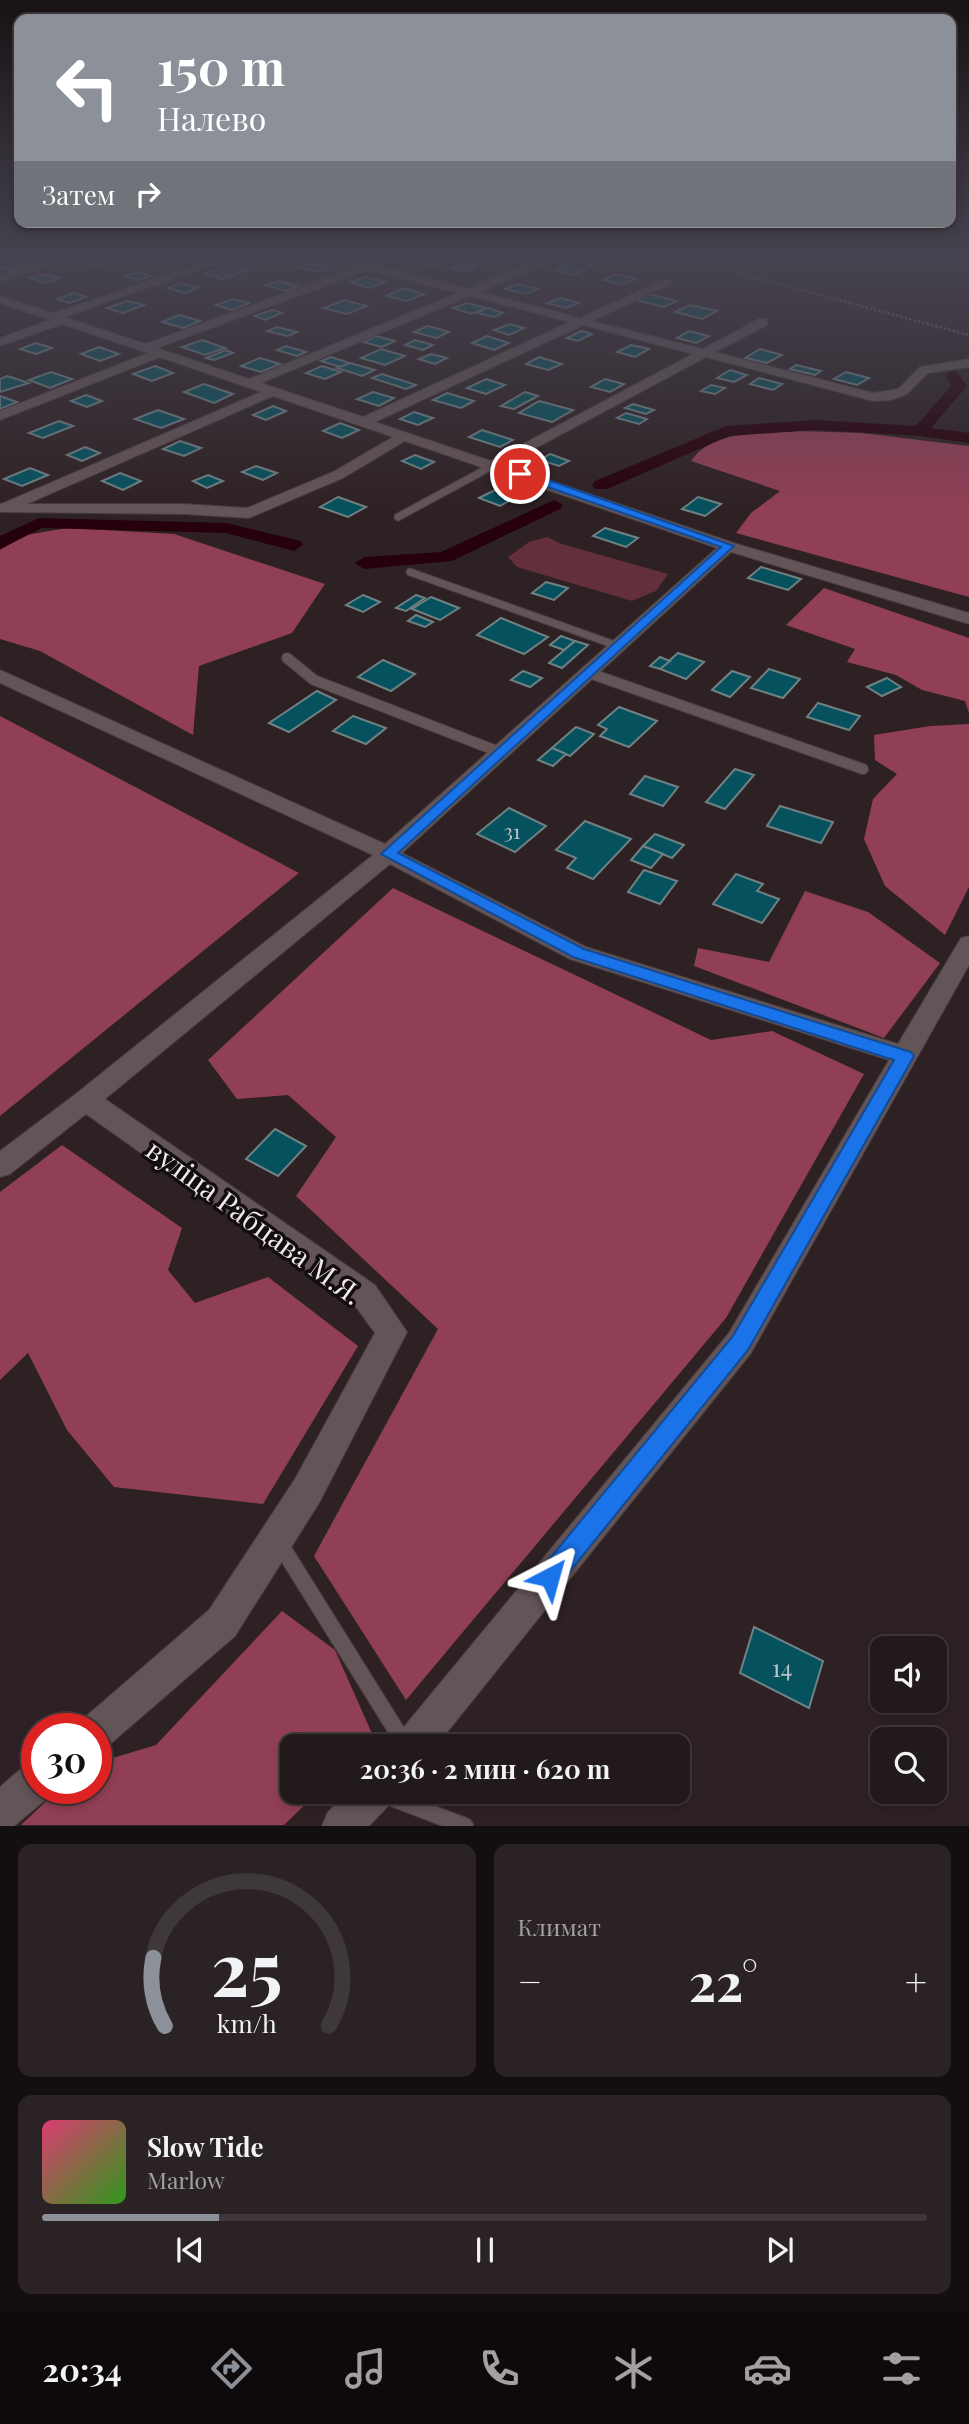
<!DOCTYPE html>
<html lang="ru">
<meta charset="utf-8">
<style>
body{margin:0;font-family:"Playfair Display",serif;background:#2a2224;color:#f1f3f6;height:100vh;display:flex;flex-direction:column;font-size:26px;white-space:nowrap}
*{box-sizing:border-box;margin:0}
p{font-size:23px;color:#a2a0a3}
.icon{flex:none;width:38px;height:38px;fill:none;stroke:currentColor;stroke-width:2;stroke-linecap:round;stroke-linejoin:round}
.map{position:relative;height:1826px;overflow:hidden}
.side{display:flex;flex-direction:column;gap:18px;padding:18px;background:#130e0f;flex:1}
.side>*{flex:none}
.guide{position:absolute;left:14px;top:14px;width:942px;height:214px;border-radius:14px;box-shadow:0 4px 10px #0003,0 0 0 2px #3f383a;background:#8c9099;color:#fff;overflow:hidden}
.controls{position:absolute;left:870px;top:1636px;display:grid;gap:14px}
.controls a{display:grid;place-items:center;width:77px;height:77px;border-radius:14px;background:#22191b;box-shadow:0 4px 10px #0003,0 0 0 2px #3f383a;font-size:35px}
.speed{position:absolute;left:21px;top:1713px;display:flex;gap:14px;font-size:35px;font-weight:700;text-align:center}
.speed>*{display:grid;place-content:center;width:91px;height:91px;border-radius:50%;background:#22191b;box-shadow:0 4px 10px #0003,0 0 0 2px #3f383a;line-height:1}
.speed .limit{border:10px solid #d22;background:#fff;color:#111}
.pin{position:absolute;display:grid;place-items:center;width:60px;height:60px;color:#fff;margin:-30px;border:4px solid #fff;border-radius:50%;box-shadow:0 2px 7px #0007}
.me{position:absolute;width:77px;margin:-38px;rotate:39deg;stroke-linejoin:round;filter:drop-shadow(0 0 5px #0008)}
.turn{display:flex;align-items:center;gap:24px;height:147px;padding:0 28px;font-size:32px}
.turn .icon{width:91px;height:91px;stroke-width:2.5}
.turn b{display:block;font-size:49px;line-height:60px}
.then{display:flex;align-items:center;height:66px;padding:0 28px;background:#0003;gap:14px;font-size:26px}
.big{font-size:52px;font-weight:700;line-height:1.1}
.side .card{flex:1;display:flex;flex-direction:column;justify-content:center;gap:10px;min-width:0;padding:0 24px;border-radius:14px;background:#2a2224}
.side .dial{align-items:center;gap:0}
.dial svg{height:182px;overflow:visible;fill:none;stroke:#3f383a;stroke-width:7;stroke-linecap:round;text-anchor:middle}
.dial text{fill:#f1f3f6;stroke:none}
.song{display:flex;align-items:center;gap:21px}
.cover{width:84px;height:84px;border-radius:10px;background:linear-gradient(135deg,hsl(340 70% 55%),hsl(110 70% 35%))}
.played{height:7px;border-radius:4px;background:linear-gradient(90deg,#8c9099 20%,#3f383a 20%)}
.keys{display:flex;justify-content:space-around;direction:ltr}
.heat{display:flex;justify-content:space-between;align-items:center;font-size:38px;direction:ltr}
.side .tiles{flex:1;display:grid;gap:18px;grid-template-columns:1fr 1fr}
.card:last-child{grid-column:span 2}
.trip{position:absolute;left:280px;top:1734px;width:410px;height:70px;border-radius:14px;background:#22191b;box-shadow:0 4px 10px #0003,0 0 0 2px #3f383a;font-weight:700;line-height:70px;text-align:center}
.menu{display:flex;height:112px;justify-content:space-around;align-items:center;background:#0e0a0b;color:#a2a0a3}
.menu .icon{width:49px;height:49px}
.menu .selected{color:#8c9099}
.menu b{font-size:32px;color:#f1f3f6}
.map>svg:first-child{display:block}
</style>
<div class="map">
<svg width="969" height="1826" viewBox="0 0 969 1826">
<rect width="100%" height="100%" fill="#2e2124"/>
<polygon fill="#632f3c" points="547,537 562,544 668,574 656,591 632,601 517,567 508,557 529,542"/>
<g fill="#913f54">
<path d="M 797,431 L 862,433 L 969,446 L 969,597 L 736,533 L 751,513 L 780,491 L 691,461 C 713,429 761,434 797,431 Z"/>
<polygon points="67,528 174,534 325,584 292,633 199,666 193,735 40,651 0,639 0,550 26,535"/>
<polygon points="824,588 969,638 969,713 965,701 922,690 896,675 847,662 855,649 786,625"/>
<polygon points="0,716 299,873 0,1116"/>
<polygon points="969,724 969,887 945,935 885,886 864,839 873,799 897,774 875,760 874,735 930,726"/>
<polygon points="393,888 711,1040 772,1031 864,1074 726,1318 406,1700 314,1556 438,1329 296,1196 336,1137 288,1095 237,1099 208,1060"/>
<polygon points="805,891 868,912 940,963 884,1038 694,966 698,948 769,962"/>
<polygon points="62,1145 182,1228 168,1270 195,1303 268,1277 358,1346 263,1504 114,1487 67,1430 28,1353 0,1380 0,1192"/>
<polygon points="282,1611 335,1650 374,1738 365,1746 292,1746 292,1792 318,1792 284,1825 21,1825 59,1789 96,1788 96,1763 156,1745"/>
</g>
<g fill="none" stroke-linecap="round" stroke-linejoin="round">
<g fill="#26000b" fill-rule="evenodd">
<polygon points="952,371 957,372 967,386 931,428 969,433 969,443 920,436 816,430 729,436 607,489 595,489 592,485 595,481 726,426 816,420 916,426 951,386 945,375"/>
<polygon points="554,500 563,505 560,509 452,561 364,569 355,563 364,557 441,552"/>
<polygon points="39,518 226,523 301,541 303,545 294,551 226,533 42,528 0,549 0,536"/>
</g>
</g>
<g fill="#05515d" stroke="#708184" stroke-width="2">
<polygon points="167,256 173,256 187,259 170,265 154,260"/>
<polygon points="256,256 282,256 264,262 248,258"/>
<polygon points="512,256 519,256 532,259 519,264 502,259"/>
<polygon points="94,257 111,261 94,267 78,262"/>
<polygon points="432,257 448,261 436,266 419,262"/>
<polygon points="9,260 26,265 10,270 0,267 0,263"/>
<polygon points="576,261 594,265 573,275 555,270"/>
<polygon points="312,263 329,267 315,272 298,267"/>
<polygon points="463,263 477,267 465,272 451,268"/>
<polygon points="229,265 248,270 223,279 205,273"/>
<polygon points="137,272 151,276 138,280 124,276"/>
<polygon points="43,274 60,278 45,283 29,278"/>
<polygon points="617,274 636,279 622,285 603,280"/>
<polygon points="366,277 385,282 369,288 350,282"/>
<polygon points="278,281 298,286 285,291 265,285"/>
<polygon points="181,283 198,288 185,293 168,288"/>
<polygon points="518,284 538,289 526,294 505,289"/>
<polygon points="404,288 424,294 406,301 386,296"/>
<polygon points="74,293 86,297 69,303 57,299"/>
<polygon points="650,294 677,301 664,307 636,300"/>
<polygon points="560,298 579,303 566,308 547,303"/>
<polygon points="233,299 249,303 232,310 216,305"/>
<polygon points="344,300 367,306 347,314 324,308"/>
<polygon points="127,301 144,305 123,313 107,308"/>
<polygon points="467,303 486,308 472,314 453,308"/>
<polygon points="690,305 717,311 702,319 675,312"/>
<polygon points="487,308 503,313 494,317 477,313"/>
<polygon points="272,310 282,313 265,320 255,316"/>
<polygon points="179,315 200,321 183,328 162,322"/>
<polygon points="510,324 524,328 509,335 494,330"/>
<polygon points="428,326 449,332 436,338 414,332"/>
<polygon points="277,327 297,332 288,336 267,331"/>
<polygon points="581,331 592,334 578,341 567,338"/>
<polygon points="689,331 709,336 696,343 677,338"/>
<polygon points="376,336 395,341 382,347 363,342"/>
<polygon points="487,336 509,343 494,350 472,343"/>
<polygon points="202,340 225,348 205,355 182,347"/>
<polygon points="415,340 433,345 423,350 405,345"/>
<polygon points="36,343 52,348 36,354 20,349"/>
<polygon points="631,345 649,349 635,357 617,352"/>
<polygon points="286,346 306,352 297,356 277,350"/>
<polygon points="99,347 119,354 100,361 81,354"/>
<polygon points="381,349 405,356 385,365 361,358"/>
<polygon points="760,349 782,355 767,363 745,358"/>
<polygon points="226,350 233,353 214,360 206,358"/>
<polygon points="431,354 447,358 435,364 419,359"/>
<polygon points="331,357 350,363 340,367 321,361"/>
<polygon points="539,357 562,364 548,370 526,364"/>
<polygon points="260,358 280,364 261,372 241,366"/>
<polygon points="350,363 375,370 362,376 337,368"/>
<polygon points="796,365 821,371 815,375 790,369"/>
<polygon points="155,366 173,373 152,381 133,374"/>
<polygon points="322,366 341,372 325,379 306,373"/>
<polygon points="730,370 747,375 734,382 717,378"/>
<polygon points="51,372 72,379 50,388 29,380"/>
<polygon points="846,372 869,378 857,385 834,379"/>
<polygon points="382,374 416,385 406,389 372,378"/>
<polygon points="7,376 29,383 0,392 0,379"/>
<polygon points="759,378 782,384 773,390 750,384"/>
<polygon points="486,379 505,385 486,394 467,388"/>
<polygon points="605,379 624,384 610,392 591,387"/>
<polygon points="204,384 233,394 214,403 184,392"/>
<polygon points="711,385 725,388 715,394 701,391"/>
<polygon points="373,392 394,398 379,406 357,399"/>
<polygon points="525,392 538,396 514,409 501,406"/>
<polygon points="447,393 474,401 461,408 433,400"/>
<polygon points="86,395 102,401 87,407 71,401"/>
<polygon points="0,396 17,402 0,409"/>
<polygon points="539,401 573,410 552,422 519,413"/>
<polygon points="633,404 654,410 646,414 625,408"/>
<polygon points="273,406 286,411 266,420 253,415"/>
<polygon points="158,410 184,419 161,428 135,419"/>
<polygon points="414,412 433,418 418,425 400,419"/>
<polygon points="626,413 647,419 639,424 617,418"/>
<polygon points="59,421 73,426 43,438 29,433"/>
<polygon points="340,423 359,430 342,438 323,431"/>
<polygon points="482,430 513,440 500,447 469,437"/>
<polygon points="180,441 201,448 184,456 163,449"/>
<polygon points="85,447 100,453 82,461 67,455"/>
<polygon points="550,454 569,461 559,466 540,460"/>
<polygon points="415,455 434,462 421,469 402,461"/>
<polygon points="256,466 277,473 263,480 242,472"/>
<polygon points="30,468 48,475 22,486 4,479"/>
<polygon points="120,473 141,481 123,490 102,481"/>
<polygon points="208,475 223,481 207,488 193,481"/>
<polygon points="505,485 525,492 500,506 479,498"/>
<polygon points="338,497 366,507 348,517 320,507"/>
<polygon points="698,497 721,504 705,516 682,509"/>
<polygon points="605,528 638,538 626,547 593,536"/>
<polygon points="761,567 801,579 788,590 748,578"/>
<polygon points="546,582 568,588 554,600 532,593"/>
<polygon points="363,595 380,602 363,612 346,605"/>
<polygon points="416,595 425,598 406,611 396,608"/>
<polygon points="431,597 459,608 440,620 412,609"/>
<polygon points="416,615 433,622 425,627 408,621"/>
<polygon points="501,618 548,637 524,654 477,635"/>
<polygon points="561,636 575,641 564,650 550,645"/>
<polygon points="575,641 588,645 562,668 549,663"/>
<polygon points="678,653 704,662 686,679 660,669"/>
<polygon points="660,657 670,661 660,669 650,666"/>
<polygon points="383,660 415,674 391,691 358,677"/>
<polygon points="769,669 800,679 783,698 751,688"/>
<polygon points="523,671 542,678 530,687 511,680"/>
<polygon points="732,671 750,677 730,697 712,690"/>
<polygon points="887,678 901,687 882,696 867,687"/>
<polygon points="317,691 336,700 289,732 269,723"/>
<polygon points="818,703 860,716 849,730 807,717"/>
<polygon points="619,707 657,721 629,747 600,736 607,729 598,725"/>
<polygon points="353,716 386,728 366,744 333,731"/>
<polygon points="576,727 594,734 570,756 552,748"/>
<polygon points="552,748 566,754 553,766 538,760"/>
<polygon points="735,769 754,775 725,809 706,802"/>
<polygon points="645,776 678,787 663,806 630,794"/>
<polygon points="780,806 833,822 821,843 767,826"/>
<polygon points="509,808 546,826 515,852 477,834"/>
<polygon points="585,821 631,839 593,879 567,868 576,858 556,850"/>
<polygon points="655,834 684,845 672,858 643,846"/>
<polygon points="643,846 663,854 651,868 631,860"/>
<polygon points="644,870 677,881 660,904 628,892"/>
<polygon points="736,874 763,884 757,891 779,899 762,923 713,904"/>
<polygon points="275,1129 306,1146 278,1176 246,1159"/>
<polygon points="754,1627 823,1661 809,1708 740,1673"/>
</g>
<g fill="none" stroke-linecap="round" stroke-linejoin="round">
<defs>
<g id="lane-far2">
<polyline points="398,517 494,465"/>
<polyline points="410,572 618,646"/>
</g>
<g id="lane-far1">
<polyline points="287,658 314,680 502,753"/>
<polyline points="589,673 863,769"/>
</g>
<g id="lane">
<polyline points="280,1544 406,1746"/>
<polyline points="376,1792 465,1826"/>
</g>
<g id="street">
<polygon points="64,256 79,256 0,281 0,275"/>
<path d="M 224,256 L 238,256 L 65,317 L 145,344 L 357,267 L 324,258 L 323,256 C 338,256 356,264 368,263 C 379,262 389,256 401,256 L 379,266 L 468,289 L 549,256 L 562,256 L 480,292 L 580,318 L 663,280 L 671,280 L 671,284 L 592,321 L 703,349 L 759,319 L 767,319 L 767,325 L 715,352 L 873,393 L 898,389 L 920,367 L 969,359 L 969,367 L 928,373 L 907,394 L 891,400 L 873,401 L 706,357 L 504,465 L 734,543 L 969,613 L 969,624 L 731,552 L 402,853 L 586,947 L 898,1044 L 961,938 L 969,936 L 969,965 L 751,1353 L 436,1746 L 393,1746 L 399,1733 L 729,1333 L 889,1060 L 570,959 L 390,864 L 105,1099 L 375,1285 L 407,1332 L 319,1503 L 235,1636 L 109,1745 L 96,1751 L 96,1729 L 78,1729 L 83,1719 L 209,1610 L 295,1479 L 375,1333 L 353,1303 L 86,1114 L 10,1174 L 0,1177 L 0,1151 L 77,1093 L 373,855 L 0,683 L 0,670 L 385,844 L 717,548 L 405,441 L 343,478 L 249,518 L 184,514 L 0,512 L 0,504 L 6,502 L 261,392 L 160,357 L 0,420 L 0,411 L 148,353 L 62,324 L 0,346 L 0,338 L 50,320 L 0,303 L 0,296 L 53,313 ZM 369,270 L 458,293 L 249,379 L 157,348 ZM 470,296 L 570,322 L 363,417 L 261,383 ZM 583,325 L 693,354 L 491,461 L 375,422 ZM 273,396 L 393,437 L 333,472 L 247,508 L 184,504 L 27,504 Z"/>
<polygon points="37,1762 37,1788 53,1788 51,1795 14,1826 0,1826 0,1787 23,1767"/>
<polygon points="347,1792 394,1792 388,1806 369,1826 322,1826 328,1812"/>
</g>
</defs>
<use href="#lane-far2" stroke="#463c3e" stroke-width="9"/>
<use href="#lane-far1" stroke="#463c3e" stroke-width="12"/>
<use href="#lane" stroke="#463c3e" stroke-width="18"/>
<use href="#street" stroke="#463c3e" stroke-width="2"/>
<polyline stroke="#716567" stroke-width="2.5" stroke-dasharray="2.5 2" stroke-linecap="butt" points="684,256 690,260 969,335"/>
<use href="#lane-far2" stroke="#635457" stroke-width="7"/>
<use href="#lane-far1" stroke="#635457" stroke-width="10"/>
<use href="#lane" stroke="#635457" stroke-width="16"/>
<use href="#street" fill="#635457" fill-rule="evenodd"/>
</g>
<linearGradient id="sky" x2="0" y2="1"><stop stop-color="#191214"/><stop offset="0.5" stop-color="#464350"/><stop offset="1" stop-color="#464350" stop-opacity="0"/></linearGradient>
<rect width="969" height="511" fill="url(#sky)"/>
<polygon fill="#1a73e8" stroke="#114b97" stroke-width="2" points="520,470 734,546 398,853 584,949 911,1052 914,1056 748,1350 559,1585 550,1589 542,1585 538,1577 542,1568 733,1336 894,1060 573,957 381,854 721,547 516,476 516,471"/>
<g text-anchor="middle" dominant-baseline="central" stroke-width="7" stroke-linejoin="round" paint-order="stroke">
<g font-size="21" fill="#b7c2c7">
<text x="512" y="830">31</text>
</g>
<g font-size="24" fill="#b7c2c7">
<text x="782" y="1667">14</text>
</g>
<g font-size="28" fill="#f2e8ea" stroke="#120d0e">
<text transform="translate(255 1221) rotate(36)">вуліца Рабцава М.Я.</text>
</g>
</g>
</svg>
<div class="controls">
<a><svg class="icon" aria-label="sound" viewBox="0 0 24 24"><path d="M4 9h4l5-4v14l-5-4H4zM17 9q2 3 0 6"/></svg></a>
<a><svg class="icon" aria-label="search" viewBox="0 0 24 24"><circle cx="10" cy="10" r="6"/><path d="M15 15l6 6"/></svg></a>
</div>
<div class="speed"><div class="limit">30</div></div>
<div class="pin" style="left:520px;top:474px;background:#d93025"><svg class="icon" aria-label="arrive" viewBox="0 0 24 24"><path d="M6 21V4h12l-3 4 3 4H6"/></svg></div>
<svg class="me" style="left:550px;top:1577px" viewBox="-20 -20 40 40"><path d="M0-17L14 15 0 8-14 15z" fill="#1a73e8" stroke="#fff" stroke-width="4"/></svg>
<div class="trip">20:36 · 2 мин · 620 m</div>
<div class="guide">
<div class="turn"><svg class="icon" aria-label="left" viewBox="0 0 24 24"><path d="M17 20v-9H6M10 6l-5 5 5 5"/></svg><div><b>150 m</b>Налево</div></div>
<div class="then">Затем<svg class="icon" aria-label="right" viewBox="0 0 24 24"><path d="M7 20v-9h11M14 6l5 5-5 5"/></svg></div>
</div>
</div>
<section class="side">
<div class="tiles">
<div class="card dial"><svg viewBox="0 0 100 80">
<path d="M14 69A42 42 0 1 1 86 69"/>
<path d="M14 69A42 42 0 0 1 9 39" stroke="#8c9099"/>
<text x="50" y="56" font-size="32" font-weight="700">25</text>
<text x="50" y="72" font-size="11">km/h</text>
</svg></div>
<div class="card"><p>Климат</p>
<div class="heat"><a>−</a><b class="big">22°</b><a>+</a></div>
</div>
<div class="card">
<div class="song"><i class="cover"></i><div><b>Slow Tide</b><p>Marlow</p></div></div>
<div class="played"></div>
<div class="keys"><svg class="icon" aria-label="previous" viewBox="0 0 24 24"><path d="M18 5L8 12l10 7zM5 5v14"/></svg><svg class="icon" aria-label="pause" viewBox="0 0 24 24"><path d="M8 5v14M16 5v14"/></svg><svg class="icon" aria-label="next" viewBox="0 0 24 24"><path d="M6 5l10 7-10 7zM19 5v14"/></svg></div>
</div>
</div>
</section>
<nav class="menu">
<b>20:34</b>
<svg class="icon selected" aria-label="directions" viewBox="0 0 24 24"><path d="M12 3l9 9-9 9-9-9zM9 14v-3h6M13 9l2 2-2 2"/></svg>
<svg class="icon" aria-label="music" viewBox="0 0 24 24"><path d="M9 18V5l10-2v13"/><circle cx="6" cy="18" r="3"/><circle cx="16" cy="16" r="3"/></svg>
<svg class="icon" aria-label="phone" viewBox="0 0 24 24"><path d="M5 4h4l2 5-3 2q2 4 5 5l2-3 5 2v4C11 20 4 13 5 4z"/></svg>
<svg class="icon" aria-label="climate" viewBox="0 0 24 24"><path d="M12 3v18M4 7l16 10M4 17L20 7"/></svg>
<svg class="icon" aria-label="car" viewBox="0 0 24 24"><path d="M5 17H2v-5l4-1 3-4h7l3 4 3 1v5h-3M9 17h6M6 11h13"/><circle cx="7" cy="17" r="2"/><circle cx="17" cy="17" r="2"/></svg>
<svg class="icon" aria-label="filters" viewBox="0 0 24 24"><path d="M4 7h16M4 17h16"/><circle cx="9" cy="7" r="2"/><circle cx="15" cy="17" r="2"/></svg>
</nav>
